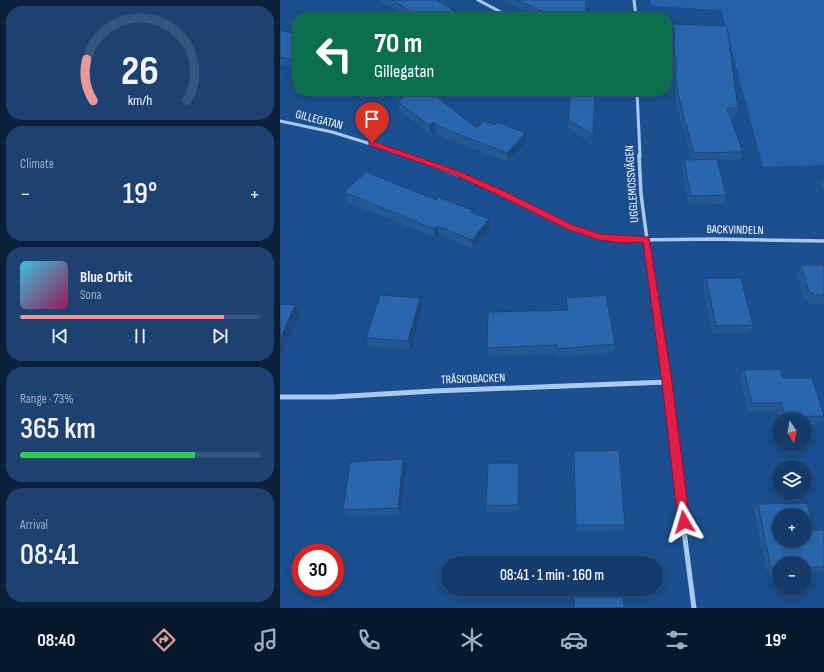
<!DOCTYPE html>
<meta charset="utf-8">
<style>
body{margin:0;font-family:"Sofia Sans Condensed",sans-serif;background:#1d4271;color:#f1f3f6;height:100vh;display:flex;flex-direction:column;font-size:15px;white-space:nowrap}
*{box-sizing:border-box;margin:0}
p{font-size:13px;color:#9dadc1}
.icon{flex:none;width:22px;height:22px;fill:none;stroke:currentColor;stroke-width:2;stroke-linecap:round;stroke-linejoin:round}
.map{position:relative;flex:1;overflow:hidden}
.details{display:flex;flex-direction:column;gap:6px;padding:6px;background:#0b203b;width:280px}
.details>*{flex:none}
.banner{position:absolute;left:12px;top:12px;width:380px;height:84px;border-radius:16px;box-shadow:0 2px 10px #0003,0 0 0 1px #33557e;background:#0b6e4f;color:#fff;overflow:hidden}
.needle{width:26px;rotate:169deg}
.buttons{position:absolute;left:492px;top:412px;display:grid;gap:8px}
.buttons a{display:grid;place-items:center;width:40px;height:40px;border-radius:50%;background:#143b6b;box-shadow:0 2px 10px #0003,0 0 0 1px #33557e;font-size:20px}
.speed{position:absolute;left:12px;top:544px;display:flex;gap:8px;font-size:20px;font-weight:700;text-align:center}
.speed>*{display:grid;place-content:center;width:52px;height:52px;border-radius:50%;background:#143b6b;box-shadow:0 2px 10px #0003,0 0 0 1px #33557e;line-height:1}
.speed .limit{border:6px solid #d22;background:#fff;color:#111}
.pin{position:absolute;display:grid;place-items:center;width:34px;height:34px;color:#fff;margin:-41px -17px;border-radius:50% 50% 50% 0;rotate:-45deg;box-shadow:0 0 4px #0007}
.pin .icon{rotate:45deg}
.me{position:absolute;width:44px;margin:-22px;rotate:353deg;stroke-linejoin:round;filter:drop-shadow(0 0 3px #0008)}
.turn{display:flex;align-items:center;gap:14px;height:84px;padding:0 16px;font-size:18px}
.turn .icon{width:52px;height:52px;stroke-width:2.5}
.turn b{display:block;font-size:28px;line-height:34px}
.big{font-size:30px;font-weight:600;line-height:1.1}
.details .tile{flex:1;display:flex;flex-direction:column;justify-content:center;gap:6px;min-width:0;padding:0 14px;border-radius:16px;background:#1d4271}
.details .dial{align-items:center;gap:0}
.dial svg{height:104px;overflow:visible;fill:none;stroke:#33557e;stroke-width:7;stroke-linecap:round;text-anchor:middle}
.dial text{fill:#f1f3f6;stroke:none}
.song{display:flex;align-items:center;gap:12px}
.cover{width:48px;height:48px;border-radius:6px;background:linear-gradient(135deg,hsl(190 70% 55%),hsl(330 70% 35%))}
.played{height:4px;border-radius:2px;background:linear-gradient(90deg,#e69b98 85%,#33557e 85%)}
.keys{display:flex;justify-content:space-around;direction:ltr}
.heat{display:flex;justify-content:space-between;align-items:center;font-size:22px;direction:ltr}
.charge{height:6px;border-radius:3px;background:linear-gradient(90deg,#34c759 73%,#33557e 0)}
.trip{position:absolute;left:161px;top:556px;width:222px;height:40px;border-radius:20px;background:#143b6b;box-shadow:0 2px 10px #0003,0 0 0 1px #33557e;font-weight:600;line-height:40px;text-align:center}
.tab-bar{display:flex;height:64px;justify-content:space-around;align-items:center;background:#08182b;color:#9dadc1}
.tab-bar .icon{width:28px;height:28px}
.tab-bar .on{color:#e69b98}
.tab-bar b{font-size:18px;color:#f1f3f6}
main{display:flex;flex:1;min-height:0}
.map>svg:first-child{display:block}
</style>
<main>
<section class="details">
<div class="tile dial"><svg viewBox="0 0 100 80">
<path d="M14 69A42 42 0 1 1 86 69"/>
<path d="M14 69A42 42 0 0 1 9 37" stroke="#e69b98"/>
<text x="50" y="56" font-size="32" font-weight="700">26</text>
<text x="50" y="72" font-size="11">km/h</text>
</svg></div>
<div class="tile"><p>Climate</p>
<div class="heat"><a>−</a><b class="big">19°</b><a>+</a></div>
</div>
<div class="tile">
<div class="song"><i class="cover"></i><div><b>Blue Orbit</b><p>Sona</p></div></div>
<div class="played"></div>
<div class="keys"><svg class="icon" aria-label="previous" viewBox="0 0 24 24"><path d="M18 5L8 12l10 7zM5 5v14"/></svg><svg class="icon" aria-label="pause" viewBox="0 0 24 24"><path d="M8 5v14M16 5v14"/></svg><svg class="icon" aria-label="next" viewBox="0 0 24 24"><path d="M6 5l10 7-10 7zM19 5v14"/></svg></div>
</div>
<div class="tile"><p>Range · 73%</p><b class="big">365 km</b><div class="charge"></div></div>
<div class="tile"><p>Arrival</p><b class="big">08:41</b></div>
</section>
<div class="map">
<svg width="544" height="608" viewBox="0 0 544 608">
<rect width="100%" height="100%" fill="#1b4f8f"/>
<polygon fill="#2461a8" points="370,0 544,0 544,165 483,167 441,10 372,6"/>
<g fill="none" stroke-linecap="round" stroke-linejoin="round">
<g stroke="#a9c9ee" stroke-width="3">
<polyline points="198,0 230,17"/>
<polyline points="354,0 356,17"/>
<polyline points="357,91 360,156"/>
<polyline points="0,121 52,132 130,156"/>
</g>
<g stroke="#a9c9ee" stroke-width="3.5">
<polyline points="127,155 204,185 290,228 320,237 356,240 433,239 544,241"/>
<polyline points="359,155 361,194 382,354"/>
</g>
<g stroke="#a9c9ee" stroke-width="5">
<polyline points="381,353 414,608"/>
<polyline points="0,397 52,397 154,391 387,382"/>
</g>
</g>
<g fill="#245895">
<polygon points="98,0 156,0 185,17 127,17"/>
<polygon points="222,0 306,0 305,17 257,17"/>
<polygon points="393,24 458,108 456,116 450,116 463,152 460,160 437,160 446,195 444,204 409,205 402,169 404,160 412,160 396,103 394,81 395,73 392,46 393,39 392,32"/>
<polygon points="0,30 17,34 17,69 0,65"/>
<polygon points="108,91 149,91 197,128 215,125 246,133 246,142 228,162 162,137 156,132 150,134 119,110 117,101 109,94"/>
<polygon points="315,91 312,144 288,128 288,119"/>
<polygon points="544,175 544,191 540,184"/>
<polygon points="64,192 156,200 193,212 209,219 210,228 193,249 159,235 156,238 67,202"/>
<polygon points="521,265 544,265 544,304 529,304 529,301 525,301 517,274"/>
<polygon points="426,278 473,325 470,333 433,334 423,287"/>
<polygon points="286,298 335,344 334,352 277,357 277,353 208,356 207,348 287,310"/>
<polygon points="142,306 131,350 90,346 86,338"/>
<polygon points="464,370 503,378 544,416 538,424 525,424 525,419 499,419 499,420 497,410 468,411 460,378"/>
<polygon points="294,451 345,525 343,530 296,531 293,458"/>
<polygon points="123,459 126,466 121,514 67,516 63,510"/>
<polygon points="239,469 238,511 207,512 206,506"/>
<polygon points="478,504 534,530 544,530 544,571 525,572 525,563 499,563 499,572 487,572 474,509"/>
</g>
<g fill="#1d4779">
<polygon points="154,122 156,132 150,134 149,125"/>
<polygon points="246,133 246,142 228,162 227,153"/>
<polygon points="209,219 210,228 193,249 192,240"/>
<polygon points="157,226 159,235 156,238 154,229"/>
<polygon points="140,298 142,306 131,350 128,341"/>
<polygon points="15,305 20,314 1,355 0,353 0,339"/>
<polygon points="123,459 126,466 121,514 118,508"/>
</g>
<g fill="#2a66ad" stroke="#1d4779" fill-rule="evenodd">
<polygon points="112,0 156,0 185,17 139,17"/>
<polygon points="238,0 306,0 305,17 274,17"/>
<polygon points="393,24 447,26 458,108 447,108 463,152 414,153 398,95 395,73 397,73 393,38 395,38"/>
<polygon points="0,30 17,34 17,61 0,57"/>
<polygon points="115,91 149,91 197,128 204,121 215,125 217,122 246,133 227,153 160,127 154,122 149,125 117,101 123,98"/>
<polygon points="291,91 315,91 313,135 288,119"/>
<polygon points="437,159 446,195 411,196 404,160"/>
<polygon points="86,172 156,200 158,197 193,210 191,212 209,219 192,240 157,226 154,229 64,192"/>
<polygon points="521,265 544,265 544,295 534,295 533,293 529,293"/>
<polygon points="426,278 461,278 473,325 436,326"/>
<polygon points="100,295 140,298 128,341 86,338"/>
<polygon points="326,295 335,344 277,349 277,345 207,348 208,312 288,310 286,298"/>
<polygon points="0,304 15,305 0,339"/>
<polygon points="500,369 503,378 532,378 544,416 505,417 501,403 472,403 464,370"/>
<polygon points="339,450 345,525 296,525 294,451"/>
<polygon points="123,459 118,508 63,510 70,462"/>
<polygon points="208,463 239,463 238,505 206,506"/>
<path d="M 527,503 L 534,530 L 544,530 L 544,567 L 525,567 L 525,563 L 499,563 L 499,568 L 491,568 L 478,504 ZM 499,515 L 525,515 L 525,541 L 499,541 Z"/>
<polygon points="294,597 343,597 344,608 294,608"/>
</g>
<polygon fill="#e11d48" stroke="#92132f" points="92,141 178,171 222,190 293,225 320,234 369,237 392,382 410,522 408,526 404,528 400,526 398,522 382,382 363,242 343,243 319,240 287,229 216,194 173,174 89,145 89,142"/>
<g text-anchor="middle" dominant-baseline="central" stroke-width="4" stroke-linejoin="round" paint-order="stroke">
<g font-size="12" fill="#fff" stroke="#1b4f8f">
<text transform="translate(39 120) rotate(14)">GILLEGATAN</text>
<text transform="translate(352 184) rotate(-94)">UGGLEMOSSVÄGEN</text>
<text transform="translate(455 230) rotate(1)">BACKVINDELN</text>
<text transform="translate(193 379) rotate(-2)">TRÄSKOBACKEN</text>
</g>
</g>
</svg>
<div class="buttons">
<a><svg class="needle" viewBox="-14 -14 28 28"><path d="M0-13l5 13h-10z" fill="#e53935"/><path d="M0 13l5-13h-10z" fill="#9dadc1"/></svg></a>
<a><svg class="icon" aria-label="layers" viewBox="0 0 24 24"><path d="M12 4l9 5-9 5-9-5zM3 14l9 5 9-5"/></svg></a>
<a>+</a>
<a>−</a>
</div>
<div class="speed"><div class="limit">30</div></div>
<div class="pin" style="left:92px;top:143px;background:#d93025"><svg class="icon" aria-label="arrive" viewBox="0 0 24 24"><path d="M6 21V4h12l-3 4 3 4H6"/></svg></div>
<svg class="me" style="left:404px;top:522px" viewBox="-20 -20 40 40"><path d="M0-17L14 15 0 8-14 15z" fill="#e11d48" stroke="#fff" stroke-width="4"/></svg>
<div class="trip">08:41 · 1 min · 160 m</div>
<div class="banner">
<div class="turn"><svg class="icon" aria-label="left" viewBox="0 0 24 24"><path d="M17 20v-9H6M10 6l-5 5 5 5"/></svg><div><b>70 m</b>Gillegatan</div></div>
</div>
</div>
</main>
<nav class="tab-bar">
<b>08:40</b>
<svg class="icon on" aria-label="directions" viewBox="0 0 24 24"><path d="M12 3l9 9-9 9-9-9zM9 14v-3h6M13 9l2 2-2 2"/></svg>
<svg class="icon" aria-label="music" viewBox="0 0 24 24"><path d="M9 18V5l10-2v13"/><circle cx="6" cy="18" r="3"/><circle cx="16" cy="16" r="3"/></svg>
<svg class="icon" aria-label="phone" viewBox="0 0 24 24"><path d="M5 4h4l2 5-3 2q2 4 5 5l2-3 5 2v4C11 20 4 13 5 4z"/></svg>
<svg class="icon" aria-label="climate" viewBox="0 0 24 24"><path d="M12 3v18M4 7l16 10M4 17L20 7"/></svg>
<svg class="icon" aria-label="car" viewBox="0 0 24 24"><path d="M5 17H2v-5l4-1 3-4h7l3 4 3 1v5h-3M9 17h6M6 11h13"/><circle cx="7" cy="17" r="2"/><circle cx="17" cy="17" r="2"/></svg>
<svg class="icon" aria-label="filters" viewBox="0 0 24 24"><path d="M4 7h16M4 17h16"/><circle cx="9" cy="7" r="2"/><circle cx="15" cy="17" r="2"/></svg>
<b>19°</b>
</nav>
